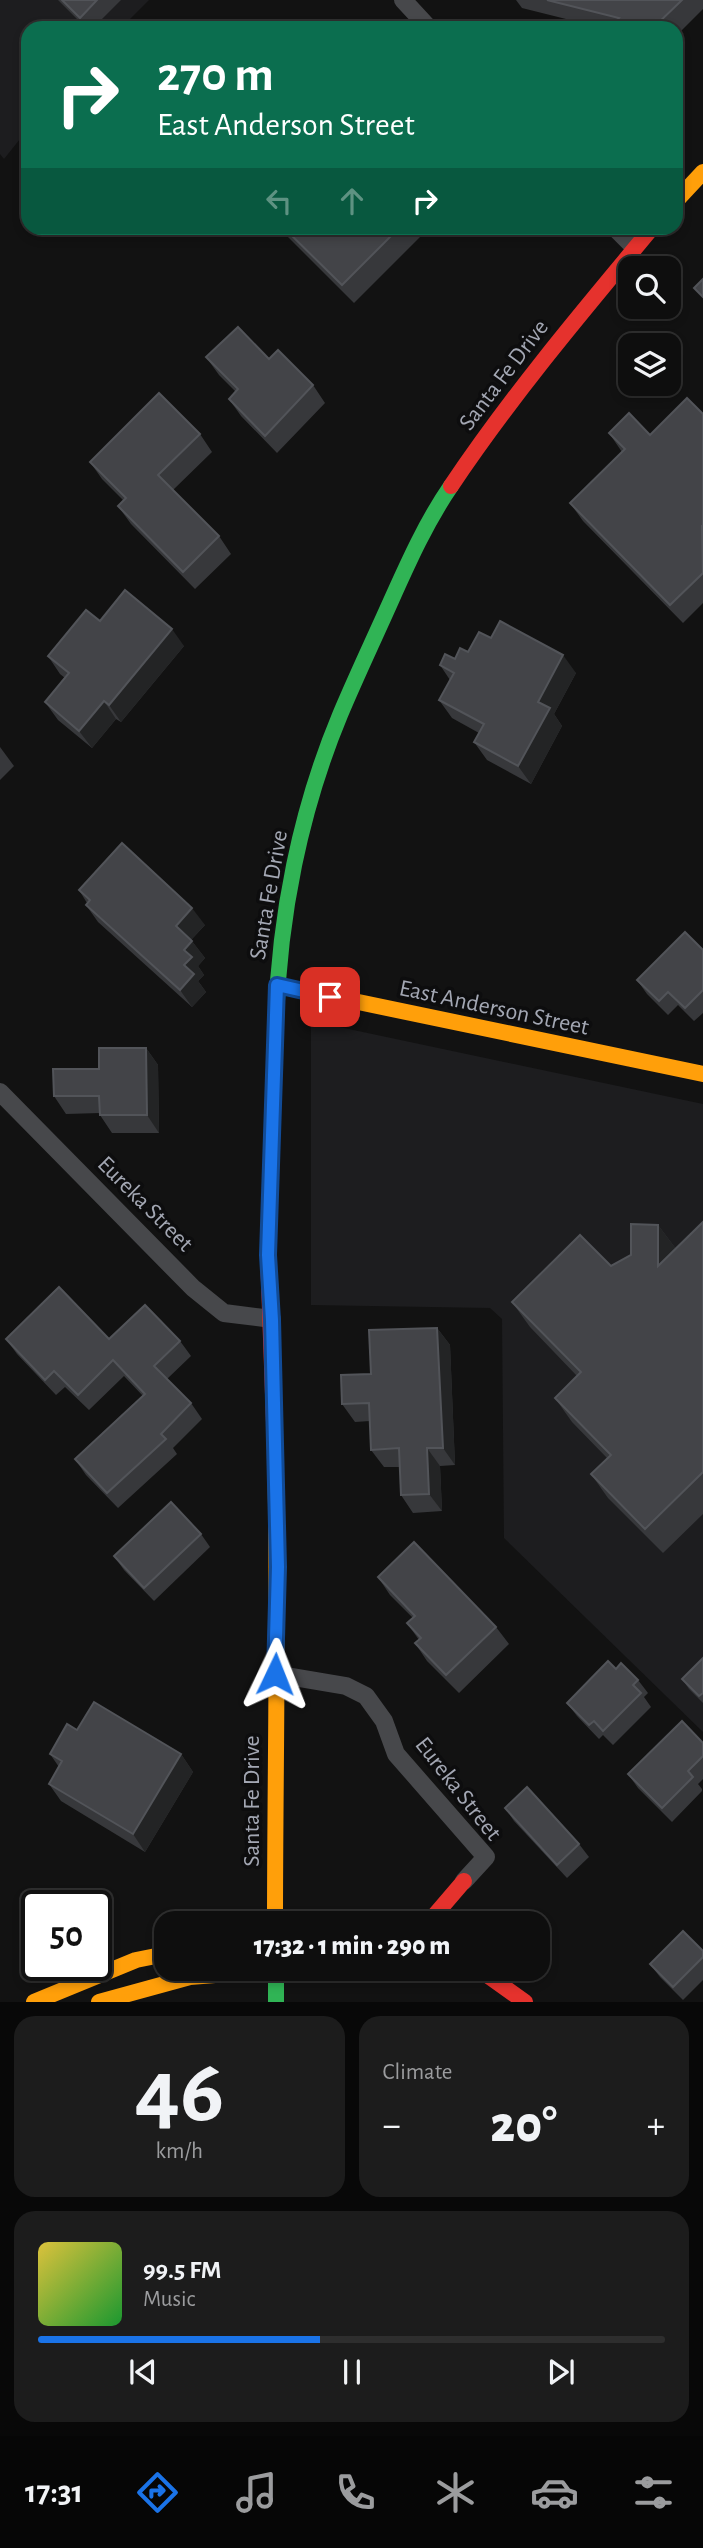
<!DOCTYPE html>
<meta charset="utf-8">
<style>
body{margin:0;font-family:"Alegreya Sans",sans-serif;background:#1c1c1c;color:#f1f3f6;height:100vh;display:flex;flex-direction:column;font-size:26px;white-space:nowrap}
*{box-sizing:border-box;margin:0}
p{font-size:23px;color:#9b9c9e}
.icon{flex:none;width:38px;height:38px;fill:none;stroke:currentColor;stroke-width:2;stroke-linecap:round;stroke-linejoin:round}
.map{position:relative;height:2002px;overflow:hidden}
.drawer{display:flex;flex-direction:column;gap:14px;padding:14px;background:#080808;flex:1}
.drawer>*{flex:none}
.banner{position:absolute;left:21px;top:21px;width:662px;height:214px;border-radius:21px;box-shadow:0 4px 10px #0003,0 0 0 2px #2e2e2e;background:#0b6e4f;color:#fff;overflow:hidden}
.tools{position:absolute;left:618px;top:256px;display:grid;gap:14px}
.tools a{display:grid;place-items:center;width:63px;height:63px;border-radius:14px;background:#0e0e0e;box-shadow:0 4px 10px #0003,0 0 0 2px #2e2e2e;font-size:35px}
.speed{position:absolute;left:21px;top:1890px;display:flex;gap:14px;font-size:35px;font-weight:700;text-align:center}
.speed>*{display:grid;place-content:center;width:91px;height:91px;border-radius:50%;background:#0e0e0e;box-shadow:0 4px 10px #0003,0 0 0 2px #2e2e2e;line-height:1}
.speed .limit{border:4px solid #111;border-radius:10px;background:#fff;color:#111}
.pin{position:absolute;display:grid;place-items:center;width:60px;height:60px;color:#fff;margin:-30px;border-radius:14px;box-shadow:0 4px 10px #0006}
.me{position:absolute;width:77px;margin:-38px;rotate:2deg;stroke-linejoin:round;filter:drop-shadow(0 0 5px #0008)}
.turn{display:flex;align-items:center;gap:24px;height:147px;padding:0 21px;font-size:32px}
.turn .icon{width:91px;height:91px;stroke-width:2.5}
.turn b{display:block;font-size:49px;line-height:60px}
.lanes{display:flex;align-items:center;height:66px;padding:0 21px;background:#0003;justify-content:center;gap:35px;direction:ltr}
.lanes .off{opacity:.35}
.big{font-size:52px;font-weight:800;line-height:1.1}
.drawer .widget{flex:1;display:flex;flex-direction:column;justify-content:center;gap:10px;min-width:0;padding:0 24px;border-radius:21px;background:#1c1c1c}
.drawer .dial{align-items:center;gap:0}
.dial b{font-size:91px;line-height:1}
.song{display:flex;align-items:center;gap:21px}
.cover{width:84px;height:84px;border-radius:10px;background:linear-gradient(135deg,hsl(50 70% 55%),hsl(130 70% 35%))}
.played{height:7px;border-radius:4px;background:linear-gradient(90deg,#1a73e8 45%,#2e2e2e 45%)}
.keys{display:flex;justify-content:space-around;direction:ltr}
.heat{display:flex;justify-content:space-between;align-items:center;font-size:38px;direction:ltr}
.drawer .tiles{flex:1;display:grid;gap:14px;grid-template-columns:1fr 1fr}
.widget:last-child{grid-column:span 2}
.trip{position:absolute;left:154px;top:1911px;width:396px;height:70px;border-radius:21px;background:#0e0e0e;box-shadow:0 4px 10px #0003,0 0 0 2px #2e2e2e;font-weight:800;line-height:70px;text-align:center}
.tabs{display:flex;height:112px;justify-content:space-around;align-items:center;background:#060606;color:#9b9c9e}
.tabs .icon{width:49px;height:49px}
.tabs .on{color:#1a73e8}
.tabs b{font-size:32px;color:#f1f3f6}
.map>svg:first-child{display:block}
</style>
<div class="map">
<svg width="703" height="2002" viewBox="0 0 703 2002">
<rect width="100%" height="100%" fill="#121212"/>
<g fill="#1d1d1f">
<polygon points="0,0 149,0 121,28 28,28 28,129 4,159 0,154"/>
<polygon points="311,1021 703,1104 703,1732 504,1538 502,1319 490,1308 311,1305"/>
</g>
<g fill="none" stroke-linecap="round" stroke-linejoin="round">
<g stroke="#47484b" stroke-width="18">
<polyline points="403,0 429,28"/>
<polyline points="615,228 634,247"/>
<polyline points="0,1092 193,1288 224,1313 272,1319"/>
<polyline points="275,1674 346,1686 366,1696 384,1721 396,1754 486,1857 464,1881"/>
</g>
<g stroke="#30b455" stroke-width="16">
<path d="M 276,1021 C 279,917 300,811 340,715 C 353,684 367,654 381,623 C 402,577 422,528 451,486"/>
<polyline points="276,1969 276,2002"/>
</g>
<g stroke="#ff9f0a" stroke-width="16">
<polyline points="676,201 703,172"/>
<polyline points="277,985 703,1074"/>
<path d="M 275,1923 C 275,1765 279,1607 275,1450"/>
<polyline points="34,2002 136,1960 166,1954"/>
<polyline points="99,2002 190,1977 240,1973 249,1969"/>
</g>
<g stroke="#e5322d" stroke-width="16">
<path d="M 451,486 C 512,395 582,312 652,228"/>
<polyline points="275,1450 268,1255 276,1021"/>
<polyline points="428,1923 464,1881"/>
<polyline points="468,1969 487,1975 525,2002"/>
</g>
</g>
<g fill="#37383b">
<polygon points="58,0 121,0 93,28 86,28"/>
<polygon points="516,0 703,0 703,9 676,36 676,28 602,28 522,8"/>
<polygon points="279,228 429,228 354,303"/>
<polygon points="206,357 269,359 313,385 325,403 277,453 241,416 229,399 236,392 219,375"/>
<polygon points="703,414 703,603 683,623 583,521 570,503 622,452 609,433 650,435"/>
<polygon points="200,434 212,452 173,490 219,536 231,554 195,589 131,524 118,506 124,501 102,479 90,462"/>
<polygon points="100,621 184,646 121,722 116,719 92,748 58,720 45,702 65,678 60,674 48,656"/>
<polygon points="491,638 576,673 554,714 562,726 531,784 487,760 474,742 479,733 452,718 439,700 450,680 440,665 468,652"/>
<polygon points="0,747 14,766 0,780"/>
<polygon points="79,890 205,925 191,940 205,958 198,966 204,975 198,981 206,992 192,1007 98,922 86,905 87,903"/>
<polygon points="703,950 703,1013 694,1021 678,1005 668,1015 647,994 637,980"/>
<polygon points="146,1048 158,1065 159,1133 112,1133 100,1115 100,1113 66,1114 54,1096 99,1069"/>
<polygon points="703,1222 703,1514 663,1553 608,1498 591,1474 607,1458 572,1422 555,1398 577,1376 530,1327 512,1302 611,1266 631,1255 658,1225 676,1249"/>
<polygon points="437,1328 450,1345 455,1465 440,1466 442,1511 413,1513 401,1495 400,1467 384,1467 371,1450 370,1421 355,1422 342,1404 371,1374"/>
<polygon points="6,1339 180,1341 191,1356 167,1379 191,1403 202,1419 173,1448 177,1454 118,1508 86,1475 75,1459 143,1396 124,1376 89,1410 65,1387 56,1395 17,1354"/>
<polygon points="201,1534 210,1547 154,1601 124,1570 114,1556"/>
<polygon points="378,1577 496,1627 509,1644 459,1693 427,1661 415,1643 419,1640 407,1623 413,1618 390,1595"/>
<polygon points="703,1658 703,1703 689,1689 682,1679"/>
<polygon points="616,1669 638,1680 648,1693 644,1697 651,1707 613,1745 603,1735 599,1739 577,1716 567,1703"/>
<polygon points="77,1730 181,1754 193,1772 145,1852 61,1801 49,1784 59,1767 50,1754"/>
<polygon points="703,1743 703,1779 698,1784 702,1789 702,1791 672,1822 638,1788 628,1774"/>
<polygon points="505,1808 579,1844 589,1857 567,1878 514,1821"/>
<polygon points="703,1951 703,1980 683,2000 660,1977 650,1964"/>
</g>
<g fill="#232425">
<polygon points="172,629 184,646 121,722 109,705"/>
<polygon points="563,655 576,673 554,714 562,726 531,784 518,766 538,702"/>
<polygon points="104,701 116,719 92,748 79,731"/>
<polygon points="192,908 205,925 188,943 176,926"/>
<polygon points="192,941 205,958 198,966 204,975 198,981 206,992 192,1007 180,990 184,965 184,950"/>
<polygon points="146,1048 158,1065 159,1133 147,1115"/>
<polygon points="658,1225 676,1249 658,1266"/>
<polygon points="437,1328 450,1345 455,1465 443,1448"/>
<polygon points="427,1448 440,1466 442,1511 429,1494"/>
<polygon points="181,1754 193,1772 145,1852 133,1834"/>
</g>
<g fill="#434448" stroke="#525459" stroke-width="2">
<polygon points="62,0 97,0 80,18"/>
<polygon points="547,0 682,0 653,28 609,28 619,18"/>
<polygon points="284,228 399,228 342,285"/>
<polygon points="703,279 703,297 694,288"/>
<polygon points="238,327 269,359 278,350 313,385 265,436 229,399 238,389 206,357"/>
<polygon points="159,393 200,434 158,475 219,536 183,572 118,506 126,498 90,462"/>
<polygon points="687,398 703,414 703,526 702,526 703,573 670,605 570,503 625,449 609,433 629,413 650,435"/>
<polygon points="125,590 172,629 109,705 104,701 79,731 45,702 69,673 48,656 86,610 100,621"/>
<polygon points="500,621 563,655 538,702 550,708 518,766 474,742 484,724 439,700 454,673 440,665 445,654 455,659 460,648 468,652 479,632 491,638"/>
<polygon points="122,843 192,908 176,926 192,941 184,950 192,957 184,965 194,974 180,990 86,905 90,900 79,890"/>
<polygon points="685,932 703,950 703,990 685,1008 668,992 659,1001 637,980"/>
<polygon points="99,1048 146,1048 147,1115 100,1115 99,1096 54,1096 53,1069 99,1069"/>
<polygon points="703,1222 703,1472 645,1529 591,1474 611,1455 555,1398 581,1372 512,1302 580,1235 611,1266 631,1255 631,1224 658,1225 658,1266"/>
<polygon points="59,1287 109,1339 145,1305 180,1341 154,1366 191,1403 161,1434 166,1439 107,1493 75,1459 145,1394 113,1360 78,1395 54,1371 45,1380 6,1339"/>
<polygon points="437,1328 443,1448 427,1448 429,1494 401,1495 399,1448 371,1450 369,1403 342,1404 341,1375 371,1374 369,1330"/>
<polygon points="171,1502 201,1534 144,1588 114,1556"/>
<polygon points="414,1542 496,1627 446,1675 415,1643 421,1638 407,1623 415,1616 378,1577"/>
<polygon points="703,1658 703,1693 699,1696 682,1679"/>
<polygon points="608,1661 616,1669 621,1663 638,1680 633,1685 641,1693 603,1731 594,1721 589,1725 567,1703"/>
<polygon points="94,1702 181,1754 133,1834 49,1784 62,1761 50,1754 67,1724 77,1730"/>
<polygon points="682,1721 703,1743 703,1756 688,1771 693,1777 662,1808 628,1774"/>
<polygon points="527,1787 579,1844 557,1865 505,1808"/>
<polygon points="683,1931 703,1951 703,1957 673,1987 650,1964"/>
</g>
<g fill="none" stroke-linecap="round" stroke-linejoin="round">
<defs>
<polyline id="route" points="275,1674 278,1567 272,1320 268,1255 277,985 330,997"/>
</defs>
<use href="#route" stroke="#114b97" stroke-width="18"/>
<use href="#route" stroke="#1a73e8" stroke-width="12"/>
</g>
<g text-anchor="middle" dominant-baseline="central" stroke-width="7" stroke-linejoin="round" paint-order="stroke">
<g font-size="24" fill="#a3a7b3" stroke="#0d0d0e">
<text transform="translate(504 375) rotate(-53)">Santa Fe Drive</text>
<text transform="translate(269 895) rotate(-80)">Santa Fe Drive</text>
<text transform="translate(494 1008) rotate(12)">East Anderson Street</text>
<text transform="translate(145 1204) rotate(45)">Eureka Street</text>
<text transform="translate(458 1789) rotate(52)">Eureka Street</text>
<text transform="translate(252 1801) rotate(-90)">Santa Fe Drive</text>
</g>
</g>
</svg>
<div class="tools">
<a><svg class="icon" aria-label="search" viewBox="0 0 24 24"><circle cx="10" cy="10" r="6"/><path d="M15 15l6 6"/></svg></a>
<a><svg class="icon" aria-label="layers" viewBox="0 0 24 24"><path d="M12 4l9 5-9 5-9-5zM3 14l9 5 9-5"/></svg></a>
</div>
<div class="speed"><div class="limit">50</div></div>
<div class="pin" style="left:330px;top:997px;background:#d93025"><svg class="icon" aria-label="arrive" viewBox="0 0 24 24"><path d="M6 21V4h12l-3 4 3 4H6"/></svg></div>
<svg class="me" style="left:275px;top:1674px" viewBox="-20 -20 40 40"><path d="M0-17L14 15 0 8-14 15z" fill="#1a73e8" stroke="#fff" stroke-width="4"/></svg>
<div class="trip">17:32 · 1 min · 290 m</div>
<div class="banner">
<div class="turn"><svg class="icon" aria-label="right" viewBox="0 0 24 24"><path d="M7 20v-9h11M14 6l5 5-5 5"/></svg><div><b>270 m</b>East Anderson Street</div></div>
<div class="lanes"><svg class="icon off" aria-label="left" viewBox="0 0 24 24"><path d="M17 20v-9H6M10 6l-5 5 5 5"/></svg><svg class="icon off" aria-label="ahead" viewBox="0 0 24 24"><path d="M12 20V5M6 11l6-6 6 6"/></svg><svg class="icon" aria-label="right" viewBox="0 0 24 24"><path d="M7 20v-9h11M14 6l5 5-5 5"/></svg></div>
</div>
</div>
<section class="drawer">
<div class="tiles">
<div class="widget dial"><b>46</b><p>km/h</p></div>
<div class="widget"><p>Climate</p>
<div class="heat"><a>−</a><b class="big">20°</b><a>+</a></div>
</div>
<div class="widget">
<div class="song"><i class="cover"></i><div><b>99.5 FM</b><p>Music</p></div></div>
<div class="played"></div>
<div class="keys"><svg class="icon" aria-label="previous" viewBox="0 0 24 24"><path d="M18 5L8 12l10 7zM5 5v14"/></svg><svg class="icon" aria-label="pause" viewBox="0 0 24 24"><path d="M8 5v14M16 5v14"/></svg><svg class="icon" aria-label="next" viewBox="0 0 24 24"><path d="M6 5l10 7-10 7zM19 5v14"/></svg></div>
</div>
</div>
</section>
<nav class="tabs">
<b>17:31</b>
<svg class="icon on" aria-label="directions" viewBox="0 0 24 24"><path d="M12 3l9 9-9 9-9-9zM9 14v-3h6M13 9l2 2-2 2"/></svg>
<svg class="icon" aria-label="music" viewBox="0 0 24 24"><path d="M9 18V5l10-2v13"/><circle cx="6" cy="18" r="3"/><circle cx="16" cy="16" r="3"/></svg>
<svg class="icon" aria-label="phone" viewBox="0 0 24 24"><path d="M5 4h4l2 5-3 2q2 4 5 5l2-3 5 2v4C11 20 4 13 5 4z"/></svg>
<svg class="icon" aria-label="climate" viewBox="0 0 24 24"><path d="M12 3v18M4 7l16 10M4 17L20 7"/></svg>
<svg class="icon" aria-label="car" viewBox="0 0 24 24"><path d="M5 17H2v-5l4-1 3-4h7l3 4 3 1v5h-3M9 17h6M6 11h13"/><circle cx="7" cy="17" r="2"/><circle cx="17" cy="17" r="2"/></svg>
<svg class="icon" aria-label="filters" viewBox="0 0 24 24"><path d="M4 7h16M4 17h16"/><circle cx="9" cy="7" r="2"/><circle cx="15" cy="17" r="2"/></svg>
</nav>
